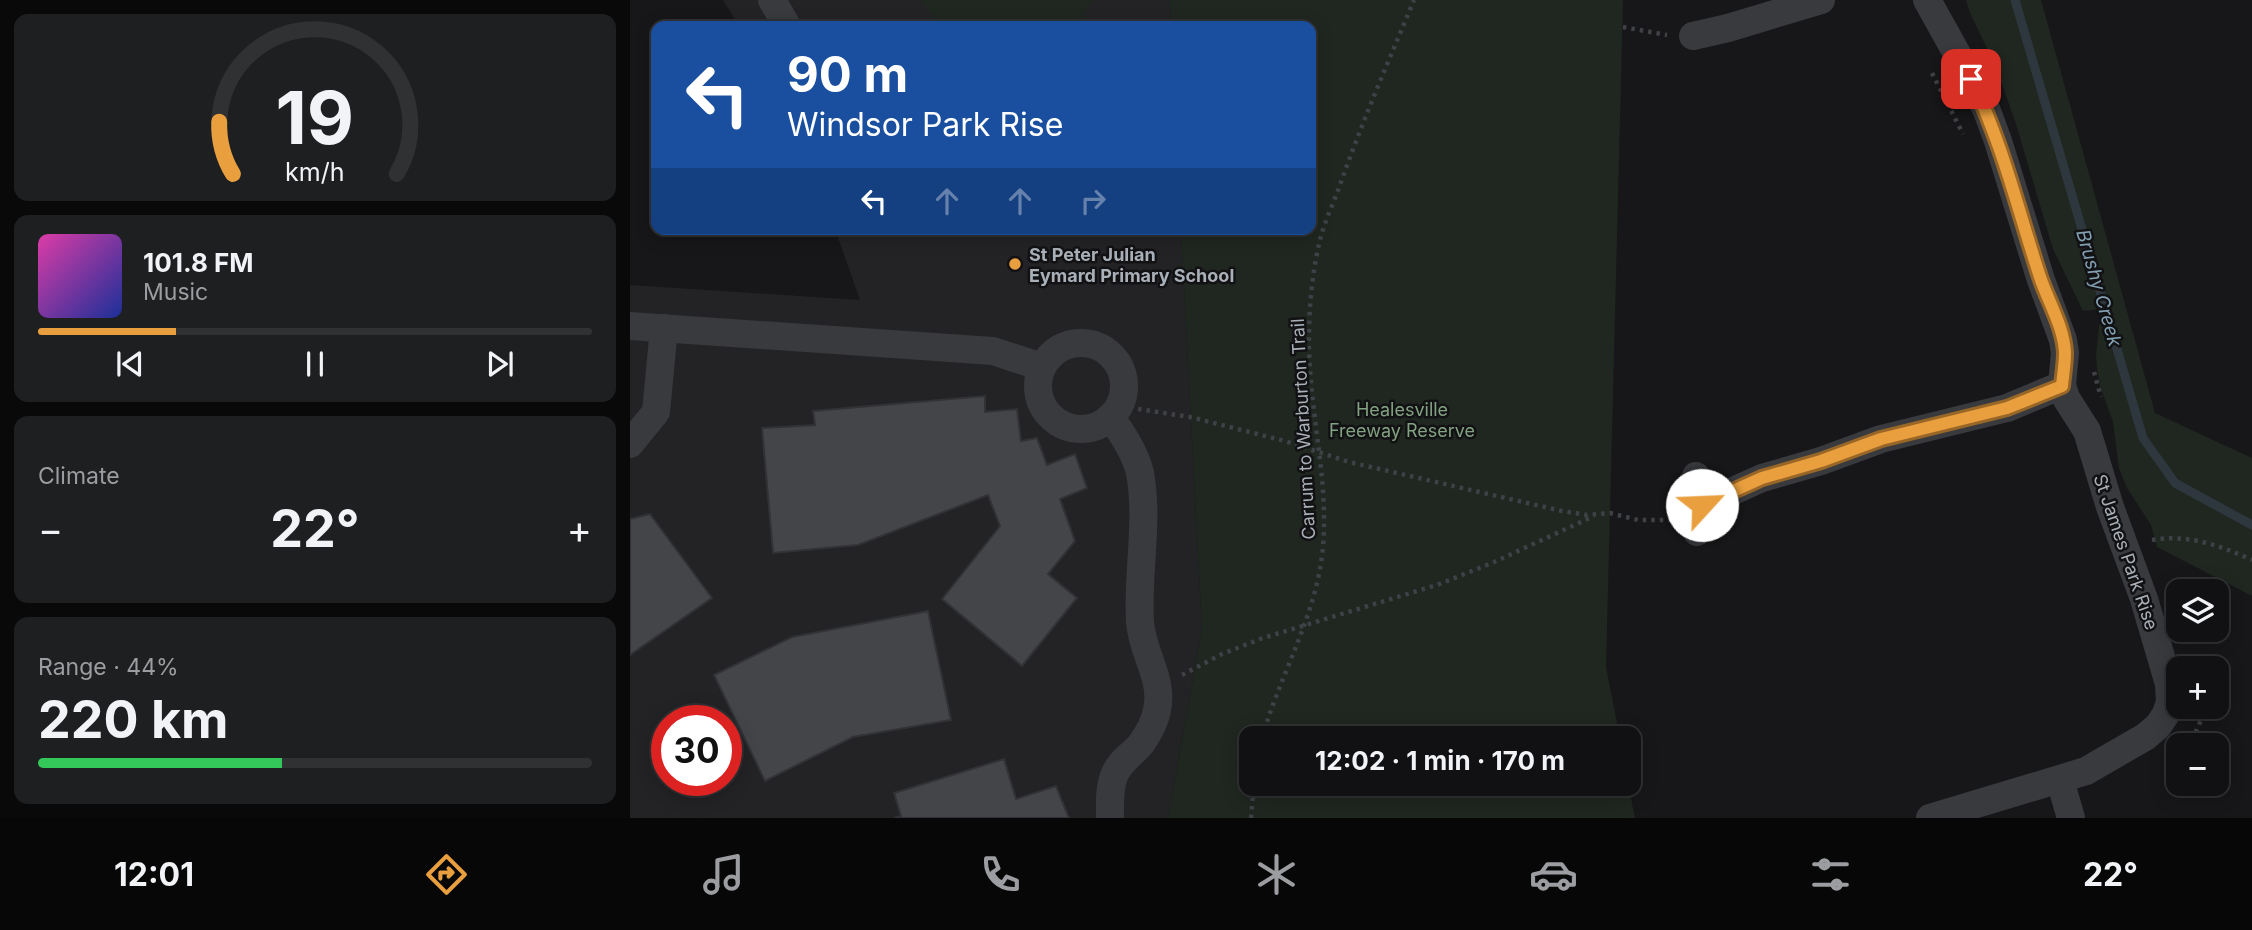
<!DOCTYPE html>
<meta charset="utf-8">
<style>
body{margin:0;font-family:Inter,sans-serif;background:#1e1f21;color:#f1f3f6;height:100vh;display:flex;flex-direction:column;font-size:26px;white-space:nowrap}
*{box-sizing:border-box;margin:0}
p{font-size:23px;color:#9c9da0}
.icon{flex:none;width:38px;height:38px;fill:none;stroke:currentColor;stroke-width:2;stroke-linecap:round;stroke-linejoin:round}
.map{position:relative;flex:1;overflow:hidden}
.details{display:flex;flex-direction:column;gap:14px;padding:14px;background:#09090a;width:630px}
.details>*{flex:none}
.guide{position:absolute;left:21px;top:21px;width:665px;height:214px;border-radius:14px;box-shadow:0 4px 18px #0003,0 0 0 2px #303133;background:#1a4fa0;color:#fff;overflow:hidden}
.controls{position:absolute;left:1536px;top:579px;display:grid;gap:14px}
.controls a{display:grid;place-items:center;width:63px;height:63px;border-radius:14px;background:#111113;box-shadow:0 4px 18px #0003,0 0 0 2px #303133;font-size:35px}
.speed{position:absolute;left:21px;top:705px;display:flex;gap:14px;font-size:35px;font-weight:700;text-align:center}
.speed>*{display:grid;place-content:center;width:91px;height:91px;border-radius:50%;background:#111113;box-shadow:0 4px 18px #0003,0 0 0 2px #303133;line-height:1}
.speed .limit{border:10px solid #d22;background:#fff;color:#111}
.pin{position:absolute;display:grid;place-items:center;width:60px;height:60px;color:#fff;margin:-30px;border-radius:14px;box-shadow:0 4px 10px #0006}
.me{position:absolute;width:77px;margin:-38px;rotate:65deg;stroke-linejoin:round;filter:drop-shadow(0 0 5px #0008)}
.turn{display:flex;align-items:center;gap:24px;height:147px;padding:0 21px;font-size:32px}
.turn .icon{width:91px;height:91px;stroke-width:2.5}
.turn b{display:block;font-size:49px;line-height:60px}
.lanes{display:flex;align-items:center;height:66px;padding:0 21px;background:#0003;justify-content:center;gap:35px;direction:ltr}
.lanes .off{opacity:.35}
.big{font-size:52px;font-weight:700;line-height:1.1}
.details .card{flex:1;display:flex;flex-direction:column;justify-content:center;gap:10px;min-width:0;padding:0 24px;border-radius:14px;background:#1e1f21}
.details .dial{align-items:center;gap:0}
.dial svg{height:182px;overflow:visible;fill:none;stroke:#303133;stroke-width:7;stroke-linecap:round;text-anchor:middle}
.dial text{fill:#f1f3f6;stroke:none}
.song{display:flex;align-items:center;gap:21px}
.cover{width:84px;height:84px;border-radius:10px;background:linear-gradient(135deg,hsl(320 70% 55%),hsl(230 70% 35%))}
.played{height:7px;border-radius:4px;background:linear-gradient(90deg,#ea9f3e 25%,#303133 25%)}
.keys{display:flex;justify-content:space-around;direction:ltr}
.heat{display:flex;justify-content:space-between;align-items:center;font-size:38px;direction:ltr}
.charge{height:10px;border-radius:5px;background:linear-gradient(90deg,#34c759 44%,#303133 0)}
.trip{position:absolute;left:609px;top:726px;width:402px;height:70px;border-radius:14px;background:#111113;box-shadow:0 4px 18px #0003,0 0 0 2px #303133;font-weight:700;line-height:70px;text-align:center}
.tabs{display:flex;height:112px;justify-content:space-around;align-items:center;background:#070708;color:#9c9da0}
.tabs .icon{width:49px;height:49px}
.tabs .on{color:#ea9f3e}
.tabs b{font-size:32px;color:#f1f3f6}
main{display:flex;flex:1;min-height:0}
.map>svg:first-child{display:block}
</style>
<main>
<section class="details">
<div class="card dial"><svg viewBox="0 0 100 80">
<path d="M14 69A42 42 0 1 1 86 69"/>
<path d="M14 69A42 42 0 0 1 8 46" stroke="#ea9f3e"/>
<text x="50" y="56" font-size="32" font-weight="700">19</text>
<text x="50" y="72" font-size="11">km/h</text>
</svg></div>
<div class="card">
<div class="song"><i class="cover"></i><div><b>101.8 FM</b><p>Music</p></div></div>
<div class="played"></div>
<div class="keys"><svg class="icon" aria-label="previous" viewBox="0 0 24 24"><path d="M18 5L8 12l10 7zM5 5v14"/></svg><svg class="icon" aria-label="pause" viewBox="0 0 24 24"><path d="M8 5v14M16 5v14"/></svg><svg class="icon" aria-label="next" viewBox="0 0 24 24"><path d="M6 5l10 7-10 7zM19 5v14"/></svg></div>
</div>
<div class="card"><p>Climate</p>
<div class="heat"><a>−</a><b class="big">22°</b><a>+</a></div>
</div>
<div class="card"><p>Range · 44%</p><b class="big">220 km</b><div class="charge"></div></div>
</section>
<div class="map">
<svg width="1622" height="818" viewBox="0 0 1622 818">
<rect width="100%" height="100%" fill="#171719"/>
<g fill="#232326" fill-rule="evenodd">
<polygon points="93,0 540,0 541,26 109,26"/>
<path d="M 205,229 L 551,229 L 572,629 L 538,818 L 0,818 L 0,285 L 230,300 ZM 37,721 L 96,721 L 96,780 L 37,780 Z"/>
</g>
<g fill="#1f2720">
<polygon points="291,0 463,0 448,26 312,26 297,10"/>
<polygon points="540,0 993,0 976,667 990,738 621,738 621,784 998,784 1005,818 538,818 572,629 551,229 681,229 681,26 541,26"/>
<polygon points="1336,0 1411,0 1525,413 1622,458 1622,596 1527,547 1521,525 1497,488 1489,468 1483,422 1470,386 1467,369 1466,355 1471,309 1453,311 1423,249 1386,124 1365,65 1340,13"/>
</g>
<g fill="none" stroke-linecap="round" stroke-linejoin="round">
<polyline stroke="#2e373d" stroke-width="9" points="1385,0 1513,438 1545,483 1622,525"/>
</g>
<g fill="#444549" stroke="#313235" stroke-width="2">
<polygon points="355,396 355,412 387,409 391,441 407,438 417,465 445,454 457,488 430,499 445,541 418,574 447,598 392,666 312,599 370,526 358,495 228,545 143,553 132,428 185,425 183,411"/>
<polygon points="20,514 82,598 0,655 0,519"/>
<polygon points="298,611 321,720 223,737 135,781 84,675 162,637"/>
<polygon points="374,759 386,799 426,786 439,818 264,818 271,816 264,793"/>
</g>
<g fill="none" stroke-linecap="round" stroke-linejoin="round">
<g stroke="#3e4145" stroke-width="4.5" stroke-dasharray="3.5 5" stroke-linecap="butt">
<polyline points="993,27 1037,35"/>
<polyline points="1302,73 1333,134"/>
<polyline points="1464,372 1471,397"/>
<polyline points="508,409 560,417 655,441 719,462 932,511 957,515 980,513 1008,520 1042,520"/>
<path d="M 1522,540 C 1558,534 1589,545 1622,560"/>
<polyline points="552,675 592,654 633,638 807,585 862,563 964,516"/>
<path d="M 632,738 C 650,674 687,615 693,547 C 699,477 678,407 679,336 C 679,304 683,267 691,236 C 696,218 705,200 711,182 C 733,120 759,60 784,0"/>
<polyline points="1557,746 1561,744 1573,715 1570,707"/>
<polyline points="1537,757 1549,751"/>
<polyline points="621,818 624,784"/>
</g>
<g stroke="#383a3e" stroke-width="28">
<polyline points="142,0 157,26"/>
<polyline points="1063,36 1098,28 1191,0"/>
<polyline points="0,326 363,351 412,367"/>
<circle cx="451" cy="386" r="43"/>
<polyline points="0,444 26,412 34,328"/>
<polyline points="1066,476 1072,505 1067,532"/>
<polyline points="1072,505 1132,478 1191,461 1251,439 1377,408 1432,385 1435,353 1433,340 1411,280 1368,141 1357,111 1341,79 1297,0"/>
<polyline points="1430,780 1441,818"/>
<path d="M 480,818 C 480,805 479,788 484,776 C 489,761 502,755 511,744 C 518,734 525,722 527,710 C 534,679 512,653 510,622 C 507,573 519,522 510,473 C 505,452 493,434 480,417"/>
<polyline points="1300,818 1456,771 1515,737 1528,726 1536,714 1540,702 1539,684 1514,599 1480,507 1457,431 1436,398 1432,385"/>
</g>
</g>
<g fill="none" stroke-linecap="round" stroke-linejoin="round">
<defs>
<path id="route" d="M 1072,505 L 1132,478 L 1191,461 L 1251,439 L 1377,408 L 1432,386 C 1433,375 1435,364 1435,353 C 1434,327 1418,301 1410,277 C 1388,210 1372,142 1341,79"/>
</defs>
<use href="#route" stroke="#986728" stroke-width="18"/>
<use href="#route" stroke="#ea9f3e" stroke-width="12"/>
</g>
<circle fill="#ea9f3e" stroke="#121214" stroke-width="2.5" cx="385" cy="264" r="7"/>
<g text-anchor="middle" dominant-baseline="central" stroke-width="5" stroke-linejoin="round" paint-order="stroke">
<g font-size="18" font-weight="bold" fill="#aab0b8" stroke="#121214" text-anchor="start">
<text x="399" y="254">St Peter Julian<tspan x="399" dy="21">Eymard Primary School</tspan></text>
</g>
<g font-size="18" fill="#83a282" stroke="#121214">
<text x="772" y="409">Healesville<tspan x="772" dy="21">Freeway Reserve</tspan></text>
</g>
<g font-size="18" fill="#aab0b8" stroke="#121214">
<text transform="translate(673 429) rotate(-93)">Carrum to Warburton Trail</text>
<text transform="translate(1496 552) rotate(71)">St James Park Rise</text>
</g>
<g font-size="19" font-style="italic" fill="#83a0b2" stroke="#121214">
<text transform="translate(1469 288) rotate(74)">Brushy Creek</text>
</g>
</g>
</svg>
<div class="controls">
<a><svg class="icon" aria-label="layers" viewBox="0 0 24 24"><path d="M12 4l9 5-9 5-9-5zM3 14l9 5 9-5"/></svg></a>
<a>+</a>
<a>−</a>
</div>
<div class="speed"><div class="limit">30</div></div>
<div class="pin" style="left:1341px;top:79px;background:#d93025"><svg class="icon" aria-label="arrive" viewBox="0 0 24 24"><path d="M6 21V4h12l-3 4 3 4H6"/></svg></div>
<svg class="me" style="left:1072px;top:505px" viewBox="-20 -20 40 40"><circle r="19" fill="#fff"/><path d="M0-13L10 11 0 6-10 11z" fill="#ea9f3e"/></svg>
<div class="trip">12:02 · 1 min · 170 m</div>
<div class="guide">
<div class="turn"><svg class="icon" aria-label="left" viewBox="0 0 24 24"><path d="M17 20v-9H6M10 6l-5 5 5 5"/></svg><div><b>90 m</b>Windsor Park Rise</div></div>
<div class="lanes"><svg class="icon" aria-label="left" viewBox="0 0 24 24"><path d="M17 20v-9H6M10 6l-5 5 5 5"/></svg><svg class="icon off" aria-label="ahead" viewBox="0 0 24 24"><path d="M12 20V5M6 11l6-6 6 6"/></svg><svg class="icon off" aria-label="ahead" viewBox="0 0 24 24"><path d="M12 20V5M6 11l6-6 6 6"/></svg><svg class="icon off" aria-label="right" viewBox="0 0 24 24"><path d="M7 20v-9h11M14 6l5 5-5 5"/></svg></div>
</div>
</div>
</main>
<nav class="tabs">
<b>12:01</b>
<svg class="icon on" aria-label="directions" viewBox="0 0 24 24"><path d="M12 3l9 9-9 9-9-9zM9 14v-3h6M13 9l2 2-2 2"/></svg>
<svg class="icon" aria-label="music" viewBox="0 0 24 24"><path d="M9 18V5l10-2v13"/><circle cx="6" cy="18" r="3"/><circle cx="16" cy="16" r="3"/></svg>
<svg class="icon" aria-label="phone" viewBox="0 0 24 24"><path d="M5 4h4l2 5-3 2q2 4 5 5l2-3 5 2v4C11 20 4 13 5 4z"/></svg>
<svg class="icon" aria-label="climate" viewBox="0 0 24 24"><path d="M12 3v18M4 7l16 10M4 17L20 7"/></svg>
<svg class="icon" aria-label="car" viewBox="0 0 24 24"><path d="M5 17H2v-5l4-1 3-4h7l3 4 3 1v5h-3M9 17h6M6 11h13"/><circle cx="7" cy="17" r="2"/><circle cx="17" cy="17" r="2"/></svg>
<svg class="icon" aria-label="filters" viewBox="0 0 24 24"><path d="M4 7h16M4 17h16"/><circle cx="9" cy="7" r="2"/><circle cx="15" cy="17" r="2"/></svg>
<b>22°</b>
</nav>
